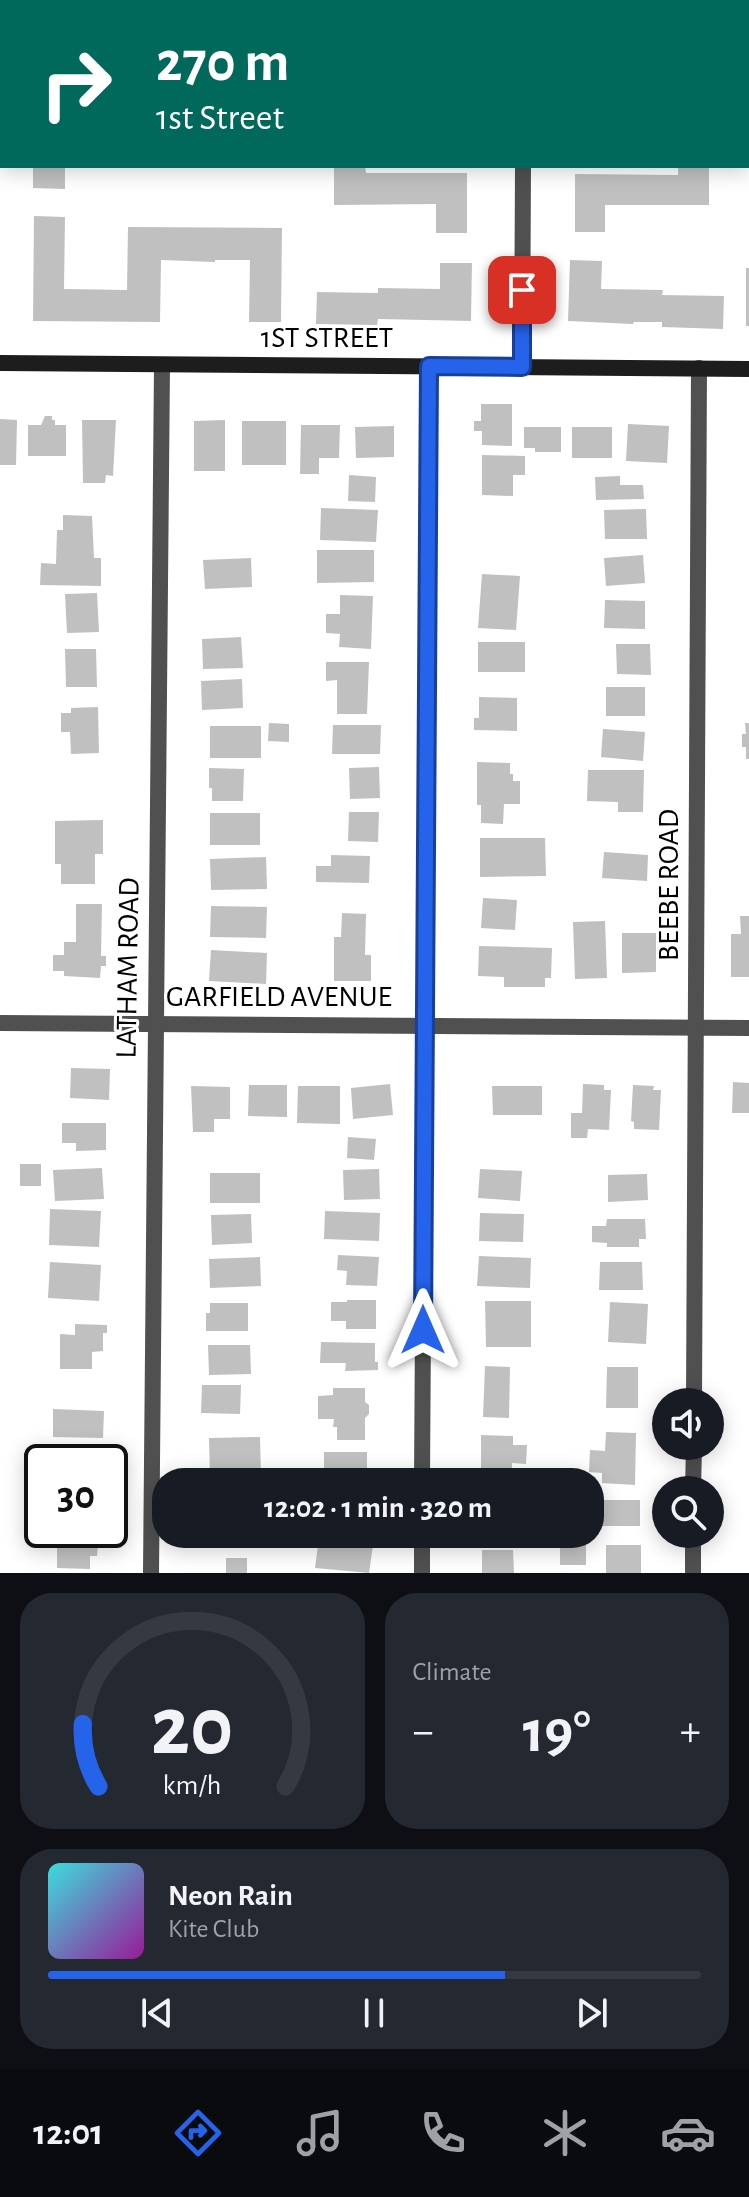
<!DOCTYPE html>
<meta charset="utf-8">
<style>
body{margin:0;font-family:"Alegreya Sans",sans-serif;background:#242831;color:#f1f3f6;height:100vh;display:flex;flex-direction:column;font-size:30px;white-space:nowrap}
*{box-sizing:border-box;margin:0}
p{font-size:26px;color:#9ea1a6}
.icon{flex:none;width:44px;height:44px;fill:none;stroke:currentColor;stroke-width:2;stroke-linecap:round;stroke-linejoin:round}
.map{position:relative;height:1573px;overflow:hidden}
.details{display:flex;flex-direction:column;gap:20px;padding:20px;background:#0d0f14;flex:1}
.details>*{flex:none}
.guide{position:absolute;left:0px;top:0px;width:750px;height:168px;box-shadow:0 4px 20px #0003;background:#00695c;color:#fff;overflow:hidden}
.tools{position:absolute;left:652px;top:1388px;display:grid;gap:16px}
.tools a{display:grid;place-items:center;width:72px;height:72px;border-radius:50%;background:#171b24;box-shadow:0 4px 20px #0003;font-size:40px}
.speed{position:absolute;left:24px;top:1444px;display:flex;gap:16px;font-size:40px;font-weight:700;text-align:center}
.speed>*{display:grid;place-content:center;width:104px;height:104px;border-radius:50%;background:#171b24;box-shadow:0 4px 20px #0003;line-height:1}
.speed .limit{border:4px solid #111;border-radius:12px;background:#fff;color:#111}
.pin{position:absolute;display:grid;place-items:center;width:68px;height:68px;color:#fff;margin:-34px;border-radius:16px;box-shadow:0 4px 12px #0006}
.me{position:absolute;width:88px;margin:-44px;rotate:0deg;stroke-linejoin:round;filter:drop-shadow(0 0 6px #0008)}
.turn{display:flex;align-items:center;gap:28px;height:168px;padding:0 24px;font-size:36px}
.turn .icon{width:104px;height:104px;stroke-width:2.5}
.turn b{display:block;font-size:56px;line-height:68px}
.big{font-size:60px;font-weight:700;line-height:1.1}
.details .widget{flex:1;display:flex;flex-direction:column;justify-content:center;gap:12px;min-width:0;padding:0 28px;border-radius:32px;background:#242831}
.details .dial{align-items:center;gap:0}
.dial svg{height:208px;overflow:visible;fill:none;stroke:#363941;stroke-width:7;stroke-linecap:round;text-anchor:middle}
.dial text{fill:#f1f3f6;stroke:none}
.song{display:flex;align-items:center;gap:24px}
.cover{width:96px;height:96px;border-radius:12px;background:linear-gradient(135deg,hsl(180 70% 55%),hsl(300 70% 35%))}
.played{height:8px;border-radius:4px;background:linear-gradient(90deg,#2563eb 70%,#363941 70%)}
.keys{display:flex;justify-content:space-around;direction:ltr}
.heat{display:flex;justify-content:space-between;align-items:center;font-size:44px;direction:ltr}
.details .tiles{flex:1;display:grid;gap:20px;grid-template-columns:1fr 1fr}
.widget:last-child{grid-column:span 2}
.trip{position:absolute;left:152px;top:1468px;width:452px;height:80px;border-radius:32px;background:#171b24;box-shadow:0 4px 20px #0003;font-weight:700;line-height:80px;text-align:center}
.menu{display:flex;height:128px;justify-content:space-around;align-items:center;background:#090b0e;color:#9ea1a6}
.menu .icon{width:56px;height:56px}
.menu .current{color:#2563eb}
.menu b{font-size:36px;color:#f1f3f6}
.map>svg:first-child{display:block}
</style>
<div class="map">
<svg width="749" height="1573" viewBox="0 0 749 1573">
<rect width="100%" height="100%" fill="#fff"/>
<g fill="#c0c0c0">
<polygon points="33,166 65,166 65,189 33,188"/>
<polygon points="334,166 365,166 366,173 467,173 467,233 436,233 436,204 334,205"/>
<polygon points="678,166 709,166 709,205 605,205 605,232 575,232 575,174 678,175"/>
<polygon points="34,216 65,217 64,289 127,290 128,227 282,228 281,322 249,322 250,260 215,260 215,262 161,260 160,322 33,321"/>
<polygon points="570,260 602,261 601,289 663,290 662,295 724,296 723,329 662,327 662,322 634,322 633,324 568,321"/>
<polygon points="440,263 472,263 471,321 378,319 377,325 316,324 317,292 378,293 378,288 440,289"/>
<rect x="746" y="268" width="3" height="58"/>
<polygon points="481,404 512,404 512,446 482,445 482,431 474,431 474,421 481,421"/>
<polygon points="45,416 52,416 52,420 55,420 55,425 66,425 66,456 28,456 28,425 41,425"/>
<polygon points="0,419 17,420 16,465 0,465"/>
<polygon points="82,420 116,420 113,476 106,475 105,483 83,483"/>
<polygon points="225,420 225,471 194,471 194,421"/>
<rect x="242" y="421" width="44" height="44"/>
<polygon points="628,424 669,426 667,463 626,461"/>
<polygon points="301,425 340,425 339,458 319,458 319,474 300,474"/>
<polygon points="394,426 394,457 356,458 355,427"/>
<polygon points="524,427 561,427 561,452 535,452 535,448 524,448"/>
<rect x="572" y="427" width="40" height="31"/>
<polygon points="482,455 525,456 525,475 513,475 513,496 482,495"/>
<polygon points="349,475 376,477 375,502 348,501"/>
<polygon points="620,476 620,485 643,485 644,499 596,500 595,477"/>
<polygon points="321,508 378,510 376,542 320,540"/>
<polygon points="646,509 647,539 605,539 604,510"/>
<polygon points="63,515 92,516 94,558 101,558 101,586 40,585 41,563 56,564 57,530 63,530"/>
<polygon points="317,550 374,550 374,582 317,583"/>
<polygon points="643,555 645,583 606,586 604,558"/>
<polygon points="251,558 252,587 205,589 203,560"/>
<polygon points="482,574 520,576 516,630 478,628"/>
<polygon points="97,593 99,632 67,633 65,594"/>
<polygon points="340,595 373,596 371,649 339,647 340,634 326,633 326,614 340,614"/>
<polygon points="605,600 645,601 645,629 604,628"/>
<polygon points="241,637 243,668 203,669 202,639"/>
<rect x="478" y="642" width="47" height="30"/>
<polygon points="616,644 650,644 651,675 617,674"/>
<polygon points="65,649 96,649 97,687 66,687"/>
<polygon points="326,662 369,662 367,714 337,714 337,680 326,681"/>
<polygon points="242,679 243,708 202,710 201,681"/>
<rect x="606" y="687" width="39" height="29"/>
<polygon points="479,697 517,698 517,731 474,730 474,718 479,718"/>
<polygon points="98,707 99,753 71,754 70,732 61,732 61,713 71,713 71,708"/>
<polygon points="269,723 289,724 289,742 268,741"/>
<polygon points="745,723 749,723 749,759 746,759 746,747 742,747 742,734 746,734"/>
<polygon points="333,725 381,725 380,754 332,754"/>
<rect x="210" y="726" width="51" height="32"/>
<polygon points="603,729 645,732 643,761 601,757"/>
<polygon points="477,762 510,763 510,774 513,774 513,781 520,781 520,804 504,804 503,824 481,823 481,805 477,805"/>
<polygon points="379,767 380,798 350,799 349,768"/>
<polygon points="209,768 244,769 243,801 212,801 212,788 209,788"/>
<polygon points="588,770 644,770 643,812 618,812 618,802 587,801"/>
<polygon points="349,812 379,812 378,842 348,841"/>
<rect x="210" y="813" width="50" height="32"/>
<polygon points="103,820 103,854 95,854 95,884 61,884 61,864 55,864 55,821"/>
<polygon points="480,838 545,838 546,876 480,877"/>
<polygon points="604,852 648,855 647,881 602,878"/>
<polygon points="331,855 370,856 369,883 316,882 316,866 331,866"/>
<polygon points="266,857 267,889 211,890 210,859"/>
<polygon points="483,898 517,900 515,930 481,928"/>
<polygon points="76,904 102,904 101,956 106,956 106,966 101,966 100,978 64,976 64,971 53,971 53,955 64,955 64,942 76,942"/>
<polygon points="211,906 267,907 266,938 210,937"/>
<polygon points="342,913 366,914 365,955 371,955 371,981 334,981 334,937 341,937"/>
<polygon points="740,916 749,916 749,977 731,977 731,934 741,934"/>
<polygon points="605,921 607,978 575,979 573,922"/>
<polygon points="622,933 656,933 656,972 622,973"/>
<polygon points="479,946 552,948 551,978 545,978 545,987 504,987 504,977 478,976"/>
<polygon points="211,950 267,953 266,984 209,981"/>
<polygon points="71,1068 110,1069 109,1100 70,1098"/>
<polygon points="733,1082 749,1083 749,1113 732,1113"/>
<polygon points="390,1084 393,1115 353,1119 351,1088"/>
<polygon points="583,1084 604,1085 604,1090 611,1090 609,1130 588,1129 587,1138 571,1138 571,1113 582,1113"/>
<polygon points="249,1085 287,1085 287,1117 248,1116"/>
<polygon points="633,1085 654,1086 653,1090 661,1090 659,1130 634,1129 634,1122 631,1121"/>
<polygon points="191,1086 230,1087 230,1119 214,1119 214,1132 193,1132"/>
<polygon points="298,1086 340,1086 340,1124 297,1123"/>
<polygon points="492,1086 542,1086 542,1115 493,1115"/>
<polygon points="62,1123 106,1123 106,1150 76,1151 76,1143 62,1143"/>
<polygon points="348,1137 376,1139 374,1160 347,1158"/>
<rect x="20" y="1164" width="21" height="22"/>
<polygon points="102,1168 104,1199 55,1201 53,1170"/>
<polygon points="379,1169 380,1199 344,1200 343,1170"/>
<polygon points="480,1169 522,1171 520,1201 478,1198"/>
<rect x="210" y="1173" width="50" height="30"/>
<polygon points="647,1174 648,1200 608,1202 608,1175"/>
<polygon points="50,1209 101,1211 99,1247 49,1245"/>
<polygon points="325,1211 380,1213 379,1241 324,1239"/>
<polygon points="480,1213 524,1214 523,1242 479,1241"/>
<polygon points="251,1214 252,1243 212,1245 211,1215"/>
<polygon points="607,1219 645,1219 646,1239 639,1239 639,1247 607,1247 607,1243 592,1242 592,1226 606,1226"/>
<polygon points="338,1255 379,1257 377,1286 346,1285 347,1271 337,1270"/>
<polygon points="479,1256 531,1258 530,1288 477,1286"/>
<polygon points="260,1257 261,1286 210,1288 209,1259"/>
<polygon points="50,1262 101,1265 99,1301 48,1298"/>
<polygon points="600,1262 642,1262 643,1290 599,1290"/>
<polygon points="347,1300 376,1300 376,1329 346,1329 346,1321 331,1321 331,1302 347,1302"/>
<polygon points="485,1301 531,1301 531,1347 486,1347"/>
<polygon points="610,1302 648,1304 646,1344 608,1342"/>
<polygon points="210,1303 248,1303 248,1331 206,1331 206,1313 210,1313"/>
<polygon points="75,1324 107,1325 107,1333 103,1333 103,1351 92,1352 92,1369 60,1369 60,1334 75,1335"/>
<polygon points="321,1342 375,1343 375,1362 378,1362 378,1370 345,1371 346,1363 320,1363"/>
<polygon points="208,1345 250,1345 251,1374 209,1375"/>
<polygon points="485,1366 510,1367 509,1418 483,1417"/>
<polygon points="607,1367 638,1367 638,1408 606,1408"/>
<polygon points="202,1385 241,1385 240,1414 201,1413"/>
<polygon points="333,1388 365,1388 365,1402 369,1405 369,1414 365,1418 365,1440 337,1440 337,1427 333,1427 334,1419 318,1419 318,1396 333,1395"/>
<polygon points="53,1409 104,1411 103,1438 53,1437"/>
<polygon points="606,1432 636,1433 635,1485 602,1483 602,1473 589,1472 590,1450 605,1451"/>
<polygon points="481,1435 513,1436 513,1445 527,1445 526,1464 512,1463 512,1471 507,1471 507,1482 481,1482"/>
<polygon points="260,1437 261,1477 210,1478 209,1438"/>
<rect x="324" y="1452" width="43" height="30"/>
<rect x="70" y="1459" width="32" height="3"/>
<rect x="590" y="1500" width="50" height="26"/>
<polygon points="57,1530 98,1530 98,1536 101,1536 101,1546 98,1546 97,1556 90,1556 90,1569 57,1568"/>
<polygon points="209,1534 256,1534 256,1548 209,1546"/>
<rect x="560" y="1537" width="26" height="28"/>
<polygon points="319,1538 373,1545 369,1573 315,1568"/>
<rect x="606" y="1545" width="35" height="28"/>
<polygon points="482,1550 513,1550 514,1573 482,1573"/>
<rect x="226" y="1558" width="21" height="15"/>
</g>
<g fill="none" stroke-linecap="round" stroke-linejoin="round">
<g stroke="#505050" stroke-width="16">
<polyline points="522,367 523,166"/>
<polyline points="0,1023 749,1028"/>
<polyline points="694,1402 699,368"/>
<polyline points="422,1482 429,366"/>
<polyline points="693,1490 694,1446"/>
<polyline points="151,1573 162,365"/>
<polyline points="422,1573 422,1534"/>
<polyline points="693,1573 693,1534"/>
</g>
<polyline stroke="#1d1d1d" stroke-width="16" points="0,363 749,369"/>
</g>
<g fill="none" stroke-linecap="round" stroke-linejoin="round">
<defs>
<polyline id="route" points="423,1330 429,366 522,367 522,290"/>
</defs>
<use href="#route" stroke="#184099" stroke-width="20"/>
<use href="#route" stroke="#2563eb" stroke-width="14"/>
</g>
<g text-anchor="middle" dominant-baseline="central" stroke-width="6" stroke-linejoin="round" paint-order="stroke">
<g font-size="30" fill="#000" stroke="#fff">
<text x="327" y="338">1ST STREET</text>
<text transform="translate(669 885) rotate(-90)">BEEBE ROAD</text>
<text transform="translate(128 968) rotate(-89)">LATHAM ROAD</text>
<text x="279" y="997">GARFIELD AVENUE</text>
</g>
</g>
</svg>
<div class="tools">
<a><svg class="icon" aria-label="sound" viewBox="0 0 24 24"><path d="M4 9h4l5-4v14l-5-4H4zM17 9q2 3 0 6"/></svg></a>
<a><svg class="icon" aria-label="search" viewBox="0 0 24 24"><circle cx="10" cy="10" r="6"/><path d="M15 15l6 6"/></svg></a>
</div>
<div class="speed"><div class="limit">30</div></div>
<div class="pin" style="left:522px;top:290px;background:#d93025"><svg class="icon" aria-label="arrive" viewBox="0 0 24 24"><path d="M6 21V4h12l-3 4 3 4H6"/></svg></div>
<svg class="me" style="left:423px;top:1330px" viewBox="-20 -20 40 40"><path d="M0-17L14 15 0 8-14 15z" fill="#2563eb" stroke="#fff" stroke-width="4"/></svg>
<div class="trip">12:02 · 1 min · 320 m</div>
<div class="guide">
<div class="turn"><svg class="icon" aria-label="right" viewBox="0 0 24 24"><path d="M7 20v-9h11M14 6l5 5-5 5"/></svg><div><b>270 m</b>1st Street</div></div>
</div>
</div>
<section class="details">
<div class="tiles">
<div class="widget dial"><svg viewBox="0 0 100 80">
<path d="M14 69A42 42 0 1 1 86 69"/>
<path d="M14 69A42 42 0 0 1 8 45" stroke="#2563eb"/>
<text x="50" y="56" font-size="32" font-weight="700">20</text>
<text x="50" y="72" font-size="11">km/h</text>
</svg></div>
<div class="widget"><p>Climate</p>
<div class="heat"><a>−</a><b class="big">19°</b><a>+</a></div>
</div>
<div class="widget">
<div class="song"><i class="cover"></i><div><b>Neon Rain</b><p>Kite Club</p></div></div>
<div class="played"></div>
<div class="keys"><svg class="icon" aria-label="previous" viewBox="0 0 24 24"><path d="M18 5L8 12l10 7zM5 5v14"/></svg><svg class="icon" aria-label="pause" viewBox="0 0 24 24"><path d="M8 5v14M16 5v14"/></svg><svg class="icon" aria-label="next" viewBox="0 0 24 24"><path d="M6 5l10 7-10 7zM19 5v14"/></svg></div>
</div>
</div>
</section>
<nav class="menu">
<b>12:01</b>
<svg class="icon current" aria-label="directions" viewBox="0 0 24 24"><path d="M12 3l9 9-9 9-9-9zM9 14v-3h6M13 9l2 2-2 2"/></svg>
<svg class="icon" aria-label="music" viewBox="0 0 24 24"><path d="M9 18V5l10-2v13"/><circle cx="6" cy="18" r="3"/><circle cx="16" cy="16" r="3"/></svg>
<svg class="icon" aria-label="phone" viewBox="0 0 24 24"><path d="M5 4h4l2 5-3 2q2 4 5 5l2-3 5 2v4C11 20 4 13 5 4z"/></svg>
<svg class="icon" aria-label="climate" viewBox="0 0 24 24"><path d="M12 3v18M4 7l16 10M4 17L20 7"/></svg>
<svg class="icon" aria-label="car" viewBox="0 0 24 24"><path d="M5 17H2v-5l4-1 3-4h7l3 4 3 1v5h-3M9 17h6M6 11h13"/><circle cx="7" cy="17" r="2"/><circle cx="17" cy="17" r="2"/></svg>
</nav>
